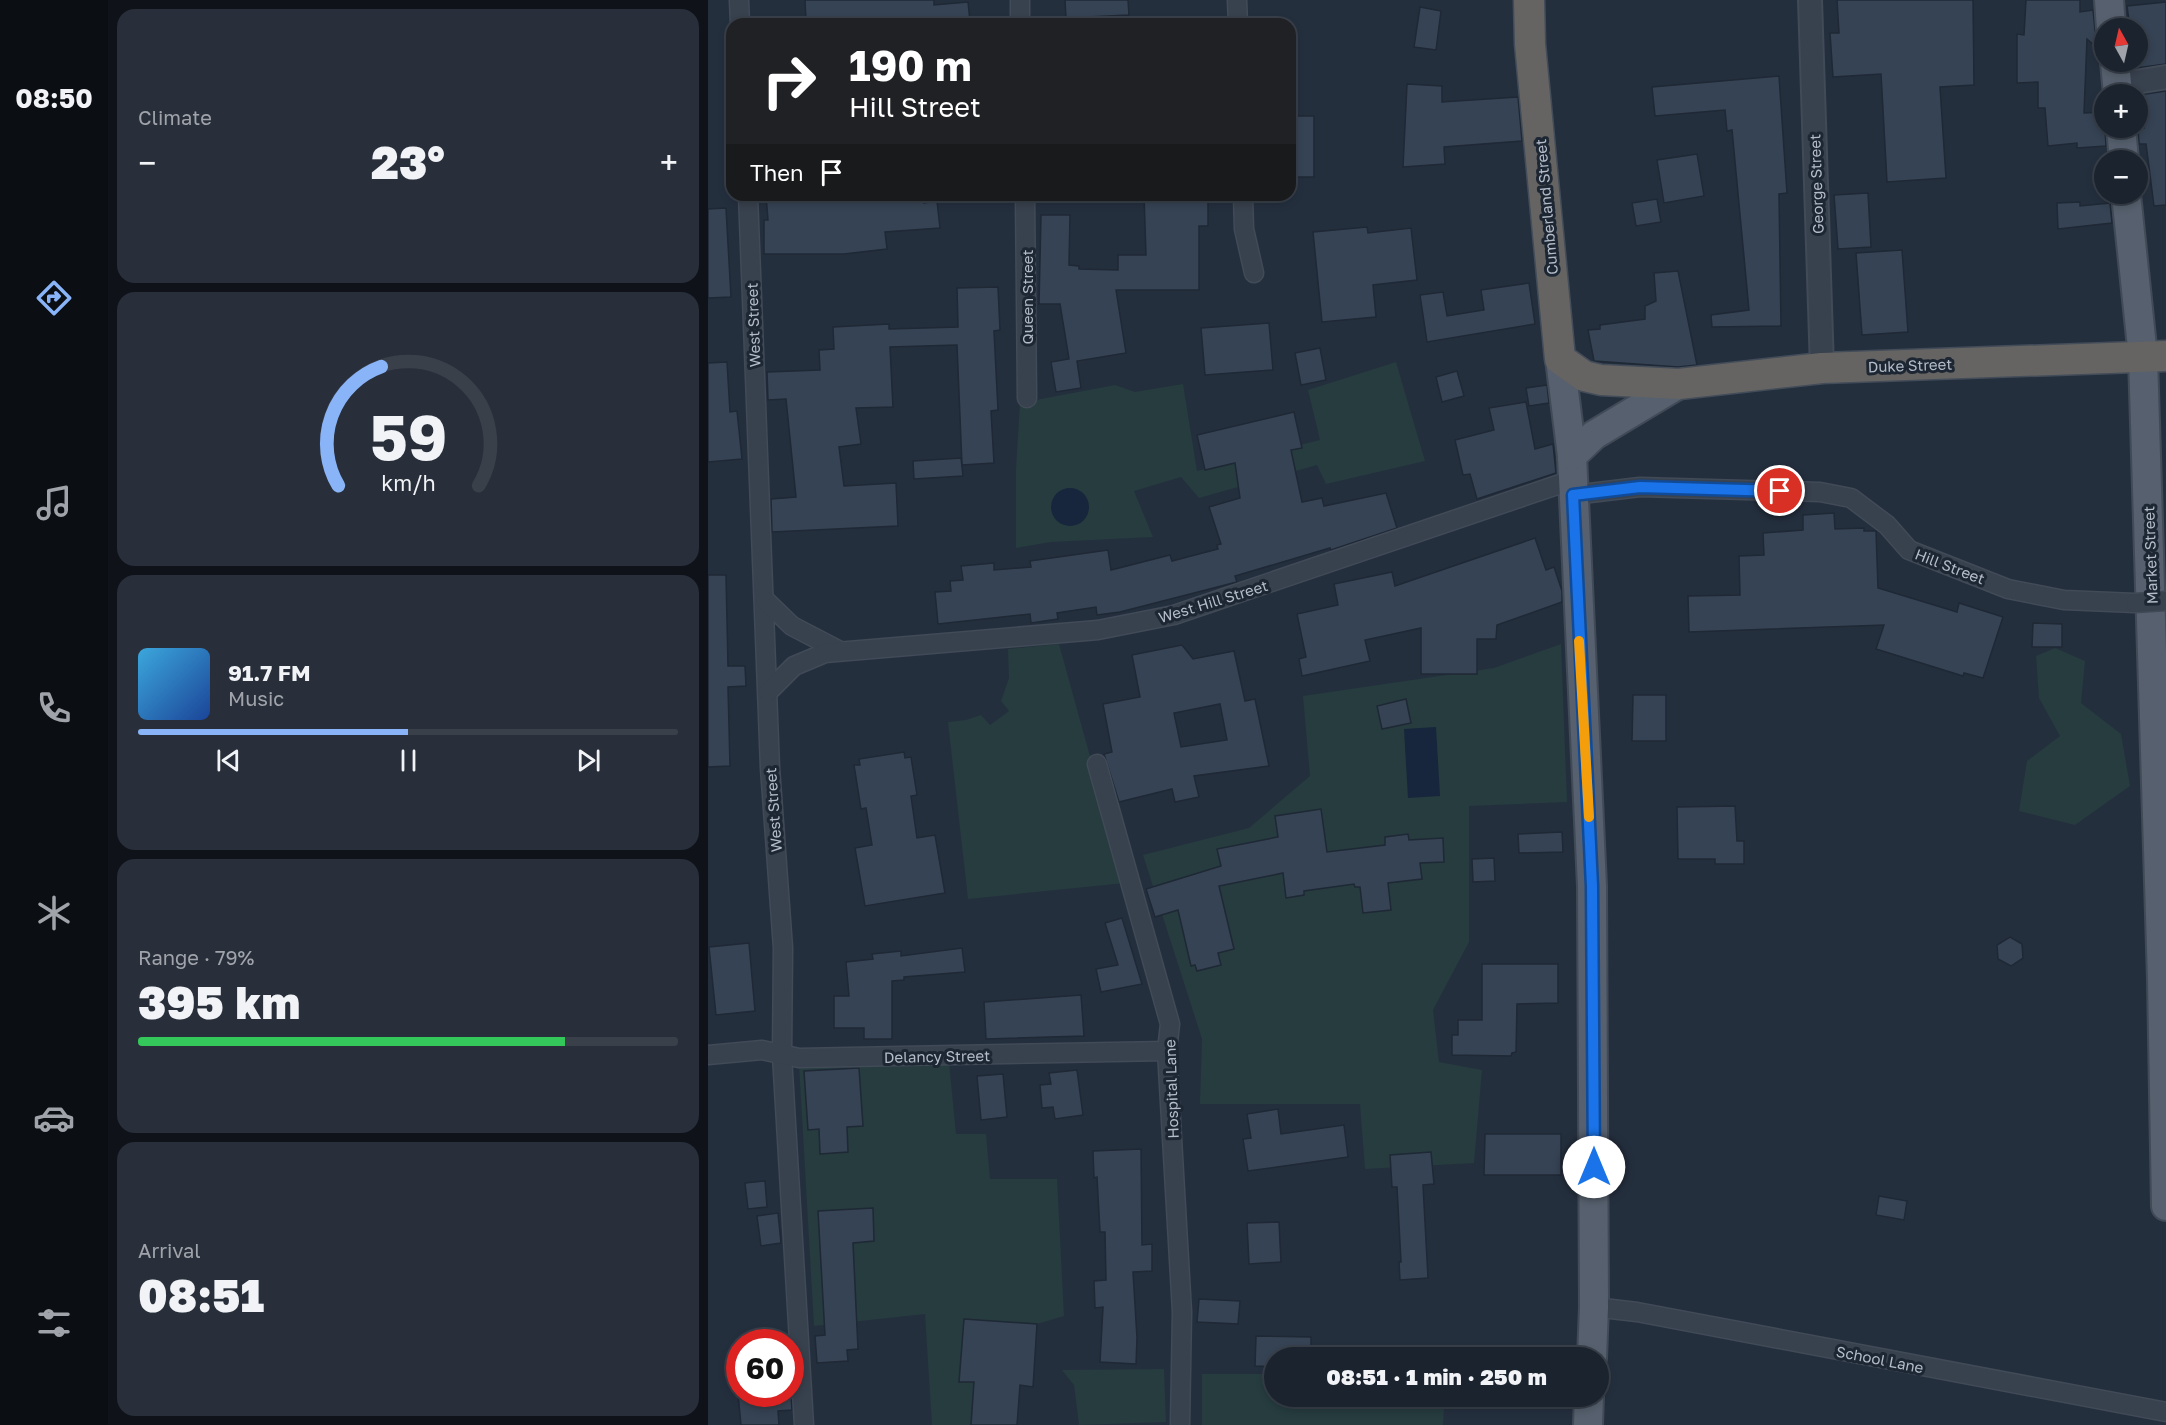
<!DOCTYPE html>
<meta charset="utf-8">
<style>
body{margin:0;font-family:"Golos Text",sans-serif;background:#282f3a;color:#f1f3f6;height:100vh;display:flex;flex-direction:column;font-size:22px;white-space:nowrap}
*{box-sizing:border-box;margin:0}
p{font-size:20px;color:#a0a4aa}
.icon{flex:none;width:33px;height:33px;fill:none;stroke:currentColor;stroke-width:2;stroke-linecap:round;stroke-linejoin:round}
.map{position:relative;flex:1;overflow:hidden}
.side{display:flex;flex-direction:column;gap:9px;padding:9px;background:#0f1319;width:600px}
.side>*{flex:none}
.hud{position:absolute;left:18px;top:18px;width:570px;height:183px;border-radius:18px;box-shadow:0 3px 9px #0003,0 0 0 2px #39404a;background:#202124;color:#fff;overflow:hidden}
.needle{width:39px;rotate:352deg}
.fabs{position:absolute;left:1386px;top:18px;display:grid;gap:12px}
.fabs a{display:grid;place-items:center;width:54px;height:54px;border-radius:50%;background:#1b232e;box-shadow:0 3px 9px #0003,0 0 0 2px #39404a;font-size:30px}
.speed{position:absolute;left:18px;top:1329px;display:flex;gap:12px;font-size:30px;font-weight:700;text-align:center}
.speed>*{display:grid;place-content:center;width:78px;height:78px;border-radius:50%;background:#1b232e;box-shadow:0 3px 9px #0003,0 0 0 2px #39404a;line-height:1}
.speed .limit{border:9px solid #d22;background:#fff;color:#111}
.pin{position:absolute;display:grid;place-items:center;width:51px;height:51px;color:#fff;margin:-26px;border:3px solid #fff;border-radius:50%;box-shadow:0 2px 6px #0007}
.me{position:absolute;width:66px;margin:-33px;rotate:0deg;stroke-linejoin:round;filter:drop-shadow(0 0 4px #0008)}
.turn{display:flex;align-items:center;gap:21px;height:126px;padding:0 24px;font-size:27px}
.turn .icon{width:78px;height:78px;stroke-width:2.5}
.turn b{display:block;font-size:42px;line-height:51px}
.then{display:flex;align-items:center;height:57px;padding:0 24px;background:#0003;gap:12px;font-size:22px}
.big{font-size:45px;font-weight:800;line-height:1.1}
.side .card{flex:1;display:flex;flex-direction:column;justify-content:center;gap:9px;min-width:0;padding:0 21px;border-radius:18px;background:#282f3a}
.side .dial{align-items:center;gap:0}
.dial svg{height:156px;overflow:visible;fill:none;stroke:#39404a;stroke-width:7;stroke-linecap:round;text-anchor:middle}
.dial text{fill:#f1f3f6;stroke:none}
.song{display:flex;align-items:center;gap:18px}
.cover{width:72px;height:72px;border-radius:9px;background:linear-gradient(135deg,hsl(200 70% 55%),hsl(220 70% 35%))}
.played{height:6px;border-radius:3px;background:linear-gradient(90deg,#8ab4f8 50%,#39404a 50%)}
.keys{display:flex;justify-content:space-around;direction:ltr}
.heat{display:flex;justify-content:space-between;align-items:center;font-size:33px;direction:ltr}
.charge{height:9px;border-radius:4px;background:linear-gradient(90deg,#34c759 79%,#39404a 0)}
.trip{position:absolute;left:556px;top:1347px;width:345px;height:60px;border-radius:30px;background:#1b232e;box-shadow:0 3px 9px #0003,0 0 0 2px #39404a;font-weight:800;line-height:60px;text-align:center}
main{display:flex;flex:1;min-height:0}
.dock{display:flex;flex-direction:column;width:108px;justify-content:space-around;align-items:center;background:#0b0e12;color:#a0a4aa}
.dock .icon{width:42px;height:42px}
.dock .selected{color:#8ab4f8}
.dock b{font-size:27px;color:#f1f3f6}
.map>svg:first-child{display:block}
</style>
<main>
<nav class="dock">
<b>08:50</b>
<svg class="icon selected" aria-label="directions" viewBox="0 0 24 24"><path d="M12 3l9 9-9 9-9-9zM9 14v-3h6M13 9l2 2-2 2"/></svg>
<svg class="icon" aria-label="music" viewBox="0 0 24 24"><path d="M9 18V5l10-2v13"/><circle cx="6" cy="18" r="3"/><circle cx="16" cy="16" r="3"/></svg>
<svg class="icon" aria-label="phone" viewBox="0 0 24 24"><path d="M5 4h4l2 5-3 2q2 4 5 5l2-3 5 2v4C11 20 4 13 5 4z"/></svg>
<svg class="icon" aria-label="climate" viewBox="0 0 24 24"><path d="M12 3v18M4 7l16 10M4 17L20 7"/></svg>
<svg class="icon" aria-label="car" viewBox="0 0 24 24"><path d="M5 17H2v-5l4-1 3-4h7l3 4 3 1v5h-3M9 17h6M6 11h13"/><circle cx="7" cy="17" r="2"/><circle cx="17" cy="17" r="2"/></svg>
<svg class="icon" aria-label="filters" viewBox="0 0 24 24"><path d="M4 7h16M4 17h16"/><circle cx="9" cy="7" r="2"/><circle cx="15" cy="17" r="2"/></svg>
</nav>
<section class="side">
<div class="card"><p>Climate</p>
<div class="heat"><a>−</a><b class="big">23°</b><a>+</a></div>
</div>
<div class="card dial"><svg viewBox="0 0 100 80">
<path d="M14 69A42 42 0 1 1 86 69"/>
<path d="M14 69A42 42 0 0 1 36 8" stroke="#8ab4f8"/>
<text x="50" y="56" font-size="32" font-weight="700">59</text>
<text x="50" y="72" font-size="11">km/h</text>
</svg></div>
<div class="card">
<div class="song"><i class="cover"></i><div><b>91.7 FM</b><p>Music</p></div></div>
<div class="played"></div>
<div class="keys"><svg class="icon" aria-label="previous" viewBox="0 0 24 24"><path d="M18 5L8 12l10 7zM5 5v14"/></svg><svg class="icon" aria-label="pause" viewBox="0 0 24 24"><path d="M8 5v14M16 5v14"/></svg><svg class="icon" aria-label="next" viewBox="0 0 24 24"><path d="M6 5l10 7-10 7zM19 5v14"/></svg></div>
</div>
<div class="card"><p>Range · 79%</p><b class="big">395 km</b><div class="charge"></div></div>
<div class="card"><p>Arrival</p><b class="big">08:51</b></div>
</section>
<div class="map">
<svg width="1458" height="1425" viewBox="0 0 1458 1425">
<rect width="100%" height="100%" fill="#242f3e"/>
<g fill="#263c3f">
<polygon points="688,362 717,461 618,484 609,465 491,498 473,477 426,491 445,537 343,542 308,548 308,469 312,403 407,385 427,392 475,384 489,471 612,440 600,390"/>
<polygon points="351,644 417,883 260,899 240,722 258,720 273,715 282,725 301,711 293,701 301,678 300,649"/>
<polygon points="853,644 859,802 761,806 761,942 725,1010 731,1062 774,1070 766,1163 657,1169 652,1104 492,1104 494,1039 435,855 541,828 602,776 595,696 786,668"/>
<polygon points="1347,648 1377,661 1373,703 1413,734 1422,786 1367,825 1311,811 1319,761 1352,736 1331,698 1328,656"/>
<polygon points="241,1062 248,1134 278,1134 282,1179 349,1179 356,1316 329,1324 256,1319 251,1381 266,1382 263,1425 224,1425 217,1314 106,1326 91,1064"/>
<polygon points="456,1369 458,1422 371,1425 366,1385 354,1370"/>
<polygon points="494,1374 567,1374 567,1396 657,1397 657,1408 736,1409 735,1425 494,1425"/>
</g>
<g fill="#17263c">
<circle cx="362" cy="507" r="19"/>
<polygon points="728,727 732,796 700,798 696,729"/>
</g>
<g fill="#364354" stroke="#1f2835" stroke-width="1.5" fill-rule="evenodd">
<polygon points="97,0 226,0 226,5 260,2 262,21 222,24 107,24 107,20 98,21"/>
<polygon points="357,0 420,0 421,15 358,18"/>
<polygon points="1129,0 1265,0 1266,85 1232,87 1238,178 1179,182 1173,74 1125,77 1122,33 1131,33"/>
<polygon points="1318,0 1372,0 1372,12 1385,10 1387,30 1390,38 1396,43 1396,50 1394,52 1379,39 1376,113 1396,112 1398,146 1369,148 1369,143 1340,146 1337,108 1330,108 1330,82 1309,83 1309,34 1316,35"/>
<polygon points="1458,2 1458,64 1428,68 1430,28 1422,28 1419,6"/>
<polygon points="712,7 733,11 728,50 706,47"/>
<polygon points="1071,76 1079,193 1071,194 1073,326 1004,327 1003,315 1041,310 1024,130 1019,131 1017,110 947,116 944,87"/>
<polygon points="699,84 734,86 734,102 810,97 814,141 736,147 737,164 695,167"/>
<polygon points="1458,91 1458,205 1446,206 1438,144 1431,144 1430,128 1436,128 1431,95"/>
<rect x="582" y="116" width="24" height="61"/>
<polygon points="989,154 996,196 956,203 949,160"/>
<polygon points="1160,193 1163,247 1130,249 1126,195"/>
<polygon points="58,195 216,195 216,203 229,201 232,228 177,232 179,249 136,254 56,254 56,220 60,220"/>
<polygon points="436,195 500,195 500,226 491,226 491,290 408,290 418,353 369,361 373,388 348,392 343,362 361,359 352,304 331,304 333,215 362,215 361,265 371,266 371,269 410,270 410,255 438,255"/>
<polygon points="949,199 953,222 928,226 924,203"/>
<polygon points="1372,202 1372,206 1402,203 1404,223 1350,229 1349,203"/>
<polygon points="18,208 23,297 0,298 0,209"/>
<polygon points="659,227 660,233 703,228 709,280 665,285 668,317 614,322 605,232"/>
<polygon points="1194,250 1200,332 1154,335 1148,253"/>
<polygon points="970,271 989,365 970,367 886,361 880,330 892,329 892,325 937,319 937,306 948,301 946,273"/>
<polygon points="821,283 827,324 719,342 712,295 735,292 739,316 776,310 773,290"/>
<polygon points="290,287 292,330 286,331 290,410 283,411 286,463 254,465 249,345 182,347 185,407 148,408 153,444 131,447 136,486 188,483 190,526 64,532 63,499 88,497 78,399 60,400 59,372 112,370 111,350 126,349 125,327 181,324 181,329 250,327 249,288"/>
<polygon points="561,323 565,370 497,375 493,328"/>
<polygon points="612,348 618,380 593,385 587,353"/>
<polygon points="19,362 22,412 29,411 34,459 0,462 0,363"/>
<polygon points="749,371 756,396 734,402 728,377"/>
<polygon points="839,385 841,403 821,406 818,388"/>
<polygon points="818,402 827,449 845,444 848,473 769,499 762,474 755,475 747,440 786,430 781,408"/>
<polygon points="586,412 594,448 583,450 594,502 614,498 616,506 678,493 689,528 623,550 622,548 527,576 529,582 521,584 412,612 389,615 388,607 349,613 350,619 323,623 322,614 230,624 227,592 243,591 242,581 255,580 253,566 286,563 286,570 323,567 322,561 400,550 403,570 462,555 464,561 510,549 509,545 513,544 501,507 532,498 527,463 497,470 489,435"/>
<polygon points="253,458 255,476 206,479 205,461"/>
<polygon points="1126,513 1127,529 1156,528 1156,531 1168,531 1170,588 1249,612 1251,603 1295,617 1275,678 1256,673 1255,676 1168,649 1176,625 981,632 980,596 1032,595 1031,556 1056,555 1055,533 1095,530 1095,515"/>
<polygon points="827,538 838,570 846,567 854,591 854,602 789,625 788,639 769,639 769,674 713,674 713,628 657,640 662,661 594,676 591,659 598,657 589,614 630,605 626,584 684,572 687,586"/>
<polygon points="0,575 18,575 20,666 37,666 38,686 20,687 22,766 0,767"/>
<polygon points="1325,623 1354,624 1354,647 1324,647"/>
<path d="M 474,645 L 485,659 L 526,651 L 537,701 L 547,699 L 561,766 L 486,776 L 491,797 L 467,802 L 464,789 L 411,802 L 396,754 L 404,752 L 395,704 L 432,697 L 424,655 ZM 512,704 L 519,740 L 473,747 L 466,713 Z"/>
<polygon points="925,695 958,695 958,741 924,741"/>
<polygon points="698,699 703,723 674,729 669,706"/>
<polygon points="196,752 197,758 203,757 209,795 203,796 209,838 227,835 237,893 157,906 147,848 164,845 158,808 153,809 146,765 152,765 151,759"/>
<polygon points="1027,806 1029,841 1036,841 1036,864 1007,864 1007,859 970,859 969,807"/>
<polygon points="613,809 619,852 677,845 677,837 700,834 701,840 735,838 736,862 712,863 714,879 680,883 683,910 655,913 652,887 647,887 646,884 596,891 596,895 578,898 575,873 511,886 526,949 510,953 513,965 489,971 487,965 483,966 470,910 447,917 438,889 513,866 509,849 570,837 567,816"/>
<polygon points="854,832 855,852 811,853 810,834"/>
<polygon points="786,858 787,881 765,882 764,859"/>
<polygon points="414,918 434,984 393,992 388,969 410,965 397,923"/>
<polygon points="1302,937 1314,944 1315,958 1303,966 1290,959 1289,945"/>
<polygon points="41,943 47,1011 8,1015 1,947"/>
<polygon points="254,948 257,972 196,977 196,980 184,981 184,1039 156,1039 156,1028 126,1028 126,996 141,996 138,962 165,959 164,954 193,951 193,956"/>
<polygon points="774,964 850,964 850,1003 809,1004 808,1052 804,1053 803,1056 744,1055 744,1035 750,1035 750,1020 774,1020"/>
<polygon points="373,995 376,1036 278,1039 276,1002"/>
<polygon points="151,1068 155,1126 139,1127 140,1152 112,1154 111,1129 100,1130 96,1071"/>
<polygon points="369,1070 375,1115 347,1119 345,1107 334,1108 332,1085 343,1084 341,1073"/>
<polygon points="295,1074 299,1117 273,1120 269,1076"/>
<polygon points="570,1109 573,1134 636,1125 640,1157 540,1171 535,1139 543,1138 539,1114"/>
<polygon points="777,1134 853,1134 853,1175 776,1175"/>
<polygon points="433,1149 434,1245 444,1244 444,1271 425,1272 429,1338 428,1364 392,1362 395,1307 387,1308 386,1281 398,1280 397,1232 392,1232 389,1177 386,1178 385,1151"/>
<polygon points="723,1152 726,1184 715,1185 720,1278 692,1280 691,1262 693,1262 689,1187 684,1187 682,1155"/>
<polygon points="57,1181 59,1207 40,1209 37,1183"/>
<polygon points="1171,1196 1199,1201 1196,1220 1168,1215"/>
<polygon points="165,1208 166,1241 145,1243 150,1349 139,1350 140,1361 109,1363 107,1336 117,1335 110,1211"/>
<polygon points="70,1213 73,1243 53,1246 49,1216"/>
<polygon points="571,1222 573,1262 541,1264 539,1223"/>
<polygon points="491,1299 532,1301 530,1324 489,1322"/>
<polygon points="256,1319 329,1324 325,1387 312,1385 309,1425 263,1425 266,1382 251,1382"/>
<polygon points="548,1336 603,1337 603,1358 567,1358 567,1367 547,1366"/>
<polygon points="30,1394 83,1394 84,1410 70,1411 71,1425 33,1425"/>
</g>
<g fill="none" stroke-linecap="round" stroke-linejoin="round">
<defs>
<g id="minor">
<polyline points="31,0 32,24"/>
<polyline points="312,0 312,24"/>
<polyline points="529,0 530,24"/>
<polyline points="40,195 62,768 75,948 74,1056 96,1425"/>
<polyline points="317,195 319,398"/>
<polyline points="535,195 536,229 546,273"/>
<polyline points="865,495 932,487 1112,492 1143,498 1179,525 1201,550 1300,589 1356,600 1427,603"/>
<polyline points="57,600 84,626 132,651"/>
<polyline points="60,692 86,666 117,653 390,630 466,615 864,480"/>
<polyline points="389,764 462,1024 459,1051 474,1312 472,1425"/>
<polyline points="0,1055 54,1050 91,1058 459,1051"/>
<polyline points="886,1307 929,1312 1458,1412"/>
</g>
<g id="tertiary">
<polyline points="1102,0 1114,368"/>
<polyline points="1409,85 1458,77"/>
</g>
<g id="primary">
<polyline points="1401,0 1403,28"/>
<polyline points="1407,62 1410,94"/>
<polyline points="1413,128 1416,160"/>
<polyline points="1418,194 1435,357 1454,980 1458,1206"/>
<polyline points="852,359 864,456 884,886 886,1307 884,1358"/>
<polyline points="864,456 886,435 971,384"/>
<polyline points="880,1425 881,1396"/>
</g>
<polyline id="trunk" points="821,0 822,44 852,359 876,376 893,380 971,384 1114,368 1458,356"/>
</defs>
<use href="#minor" stroke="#414a57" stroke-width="21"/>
<use href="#tertiary" stroke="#414a57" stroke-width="26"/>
<use href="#primary" stroke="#414a57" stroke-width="32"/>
<use href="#trunk" stroke="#434c59" stroke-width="33"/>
<use href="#minor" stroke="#38414e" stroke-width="18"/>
<use href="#tertiary" stroke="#38414e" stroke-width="22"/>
<use href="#primary" stroke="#56606e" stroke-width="28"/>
<use href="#trunk" stroke="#656462" stroke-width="30"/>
<defs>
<polyline id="minor-bridge" points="1427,603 1458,601"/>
</defs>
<use href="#minor-bridge" stroke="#414a57" stroke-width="21" stroke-linecap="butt"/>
<use href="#minor-bridge" stroke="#38414e" stroke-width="18"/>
</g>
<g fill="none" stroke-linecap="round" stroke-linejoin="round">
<defs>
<polyline id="route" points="886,1167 884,886 865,495 932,487 1072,491"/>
</defs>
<use href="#route" stroke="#114b97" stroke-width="15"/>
<use href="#route" stroke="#1a73e8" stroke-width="10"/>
<polyline stroke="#f59e0b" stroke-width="10" points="871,641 881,817"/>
</g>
<g text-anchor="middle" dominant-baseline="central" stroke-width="6" stroke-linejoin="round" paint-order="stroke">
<g font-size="15" fill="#b4bcc9" stroke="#1d2633">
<text transform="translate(1108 184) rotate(-92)">George Street</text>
<text transform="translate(838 207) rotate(-95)">Cumberland Street</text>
<text transform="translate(319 297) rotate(-90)">Queen Street</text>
<text transform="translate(45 325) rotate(-92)">West Street</text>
<text transform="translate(1202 365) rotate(-2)">Duke Street</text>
<text transform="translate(1442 555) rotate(-92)">Market Street</text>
<text transform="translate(1242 566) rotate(21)">Hill Street</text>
<text transform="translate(505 601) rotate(-17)">West Hill Street</text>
<text transform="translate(65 810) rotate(-94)">West Street</text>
<text transform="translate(229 1056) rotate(-1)">Delancy Street</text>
<text transform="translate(463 1089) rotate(-92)">Hospital Lane</text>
<text transform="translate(1172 1359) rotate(11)">School Lane</text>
</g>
</g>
</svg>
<div class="fabs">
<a><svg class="needle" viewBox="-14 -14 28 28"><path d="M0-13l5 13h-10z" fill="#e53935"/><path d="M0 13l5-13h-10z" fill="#a0a4aa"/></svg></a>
<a>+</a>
<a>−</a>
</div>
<div class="speed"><div class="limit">60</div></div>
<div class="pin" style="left:1072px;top:491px;background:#d93025"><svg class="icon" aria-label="arrive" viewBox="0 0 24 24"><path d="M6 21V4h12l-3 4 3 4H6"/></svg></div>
<svg class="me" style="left:886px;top:1167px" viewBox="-20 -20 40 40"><circle r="19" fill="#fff"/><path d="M0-13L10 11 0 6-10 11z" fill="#1a73e8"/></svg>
<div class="trip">08:51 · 1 min · 250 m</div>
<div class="hud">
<div class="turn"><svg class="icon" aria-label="right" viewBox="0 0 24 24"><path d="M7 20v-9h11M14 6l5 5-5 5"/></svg><div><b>190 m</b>Hill Street</div></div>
<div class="then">Then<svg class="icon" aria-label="arrive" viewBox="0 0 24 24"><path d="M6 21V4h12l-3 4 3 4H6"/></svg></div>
</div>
</div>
</main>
